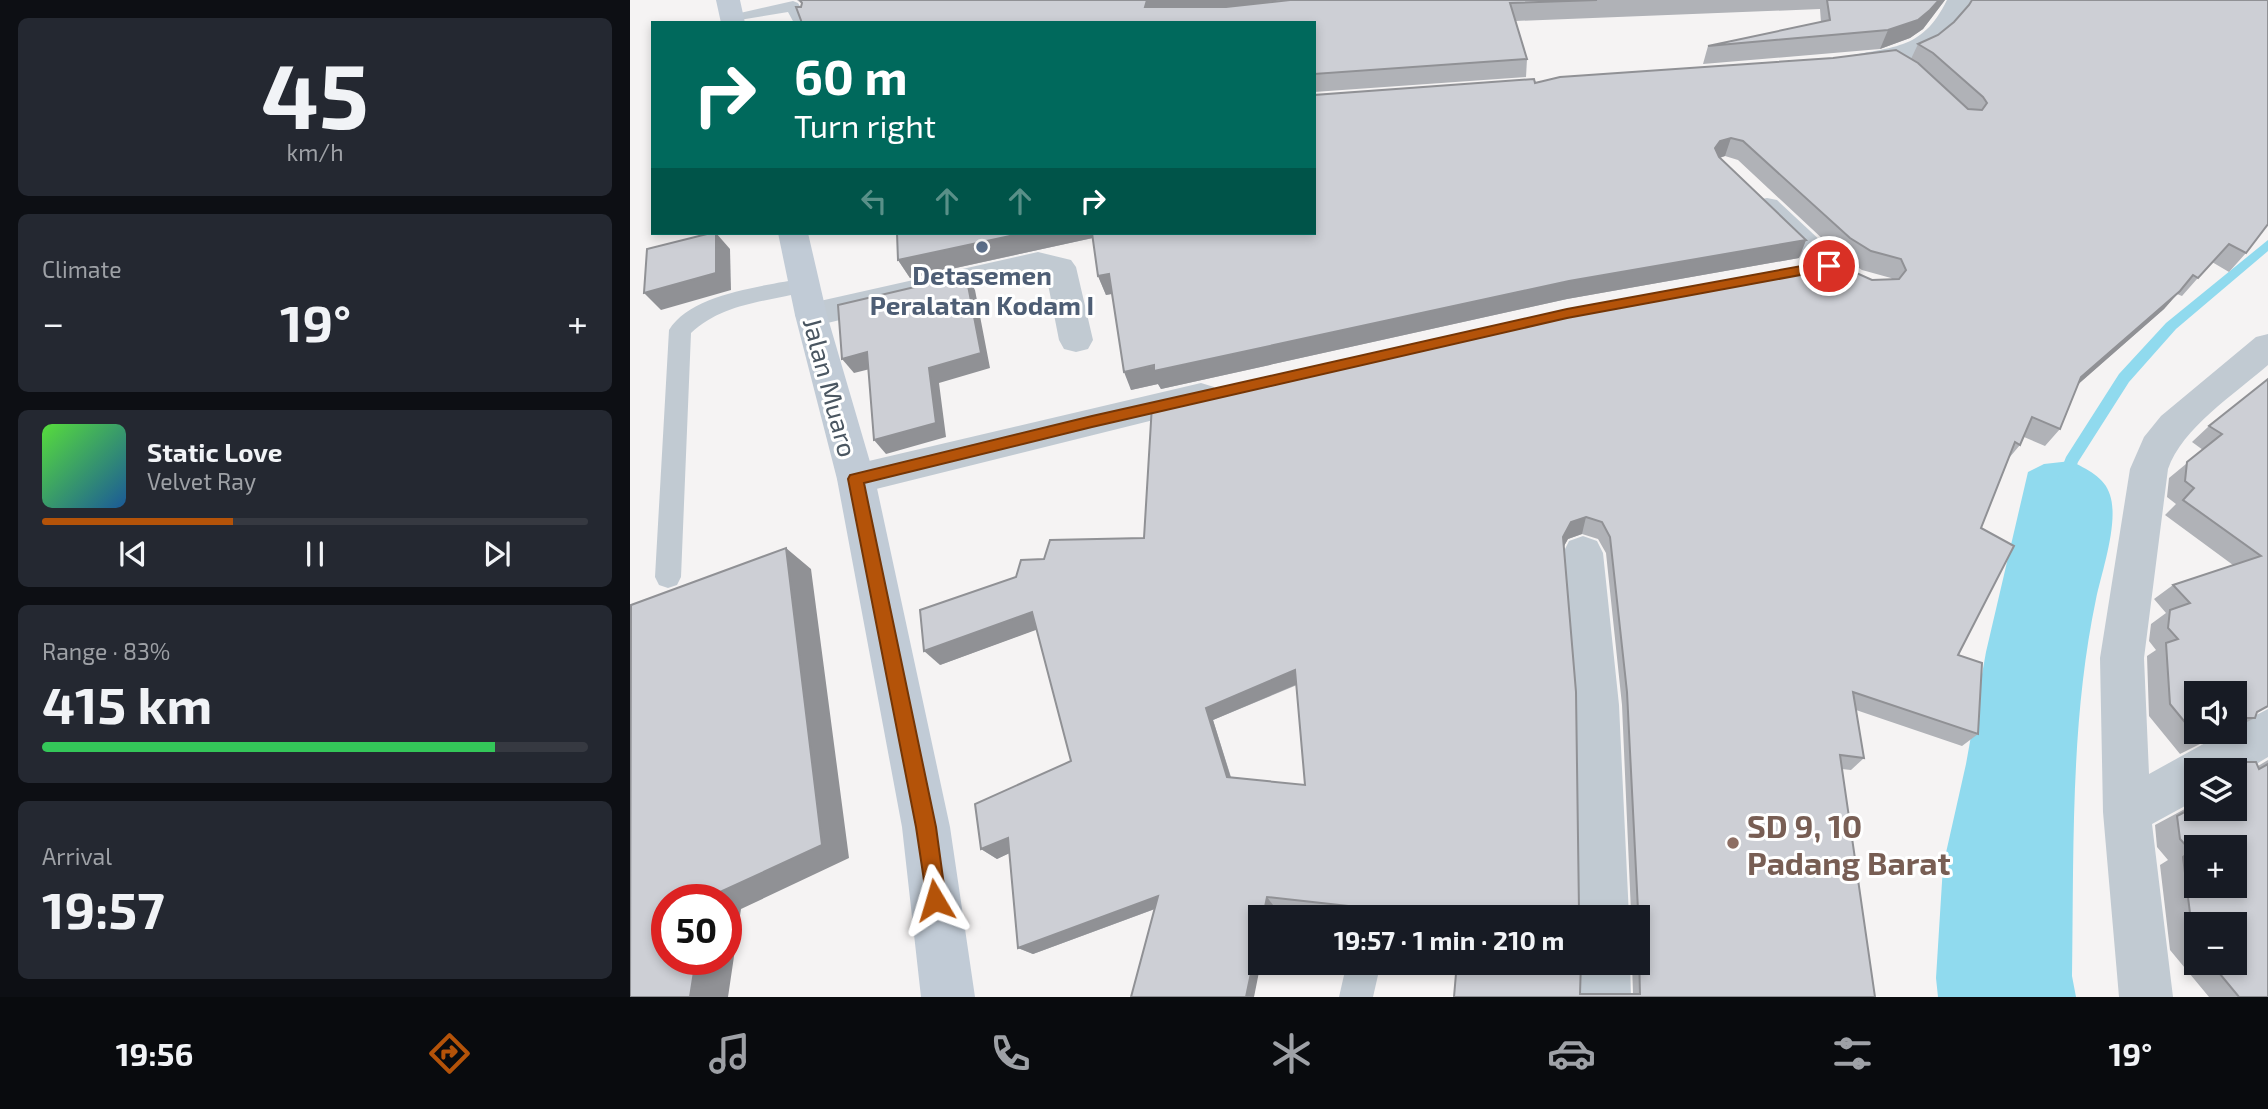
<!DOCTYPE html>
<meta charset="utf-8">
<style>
body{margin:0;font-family:"Exo 2",sans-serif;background:#242831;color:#f1f3f6;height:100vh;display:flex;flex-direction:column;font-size:26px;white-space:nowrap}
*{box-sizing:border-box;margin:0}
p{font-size:23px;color:#9ea1a6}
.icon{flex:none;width:38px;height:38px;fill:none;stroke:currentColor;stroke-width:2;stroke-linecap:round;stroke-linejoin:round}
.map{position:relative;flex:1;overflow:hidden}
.drawer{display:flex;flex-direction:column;gap:18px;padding:18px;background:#0d0f14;width:630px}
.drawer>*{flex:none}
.top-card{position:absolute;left:21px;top:21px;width:665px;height:214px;border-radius:0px;box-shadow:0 4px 10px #0003;background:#00695c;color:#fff;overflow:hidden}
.controls{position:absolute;left:1554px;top:681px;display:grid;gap:14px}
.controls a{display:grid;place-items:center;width:63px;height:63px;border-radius:0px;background:#171b24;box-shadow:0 4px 10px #0003;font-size:35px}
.speed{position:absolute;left:21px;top:884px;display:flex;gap:14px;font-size:35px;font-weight:700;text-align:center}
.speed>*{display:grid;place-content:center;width:91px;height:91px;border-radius:50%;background:#171b24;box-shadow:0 4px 10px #0003;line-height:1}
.speed .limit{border:10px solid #d22;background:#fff;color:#111}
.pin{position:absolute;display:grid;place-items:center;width:60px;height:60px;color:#fff;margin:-30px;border:4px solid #fff;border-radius:50%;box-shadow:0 2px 7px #0007}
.me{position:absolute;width:77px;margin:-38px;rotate:353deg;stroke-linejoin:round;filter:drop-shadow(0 0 5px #0008)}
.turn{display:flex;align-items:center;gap:24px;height:147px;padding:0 28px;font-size:32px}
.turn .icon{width:91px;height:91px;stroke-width:2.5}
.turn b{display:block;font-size:49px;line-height:60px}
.lanes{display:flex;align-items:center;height:66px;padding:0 28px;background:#0003;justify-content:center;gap:35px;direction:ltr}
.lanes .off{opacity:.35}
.big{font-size:52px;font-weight:700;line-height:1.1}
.drawer .widget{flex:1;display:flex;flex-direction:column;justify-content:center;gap:10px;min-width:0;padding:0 24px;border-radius:10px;background:#242831}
.drawer .dial{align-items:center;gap:0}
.dial b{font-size:91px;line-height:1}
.song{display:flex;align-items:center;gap:21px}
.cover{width:84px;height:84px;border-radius:10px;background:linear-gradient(135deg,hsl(110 70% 55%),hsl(210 70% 35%))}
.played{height:7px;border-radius:4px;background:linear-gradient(90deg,#b45309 35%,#363941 35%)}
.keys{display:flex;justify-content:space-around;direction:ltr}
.heat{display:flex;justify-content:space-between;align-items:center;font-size:38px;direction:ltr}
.charge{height:10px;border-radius:5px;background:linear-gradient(90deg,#34c759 83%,#363941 0)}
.trip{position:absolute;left:618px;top:905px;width:402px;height:70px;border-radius:0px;background:#171b24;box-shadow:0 4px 10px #0003;font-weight:700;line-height:70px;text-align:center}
.menu{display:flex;height:112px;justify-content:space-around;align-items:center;background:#090b0e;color:#9ea1a6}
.menu .icon{width:49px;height:49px}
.menu .selected{color:#b45309}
.menu b{font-size:32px;color:#f1f3f6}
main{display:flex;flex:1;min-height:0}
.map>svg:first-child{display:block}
</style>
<main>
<section class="drawer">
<div class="widget dial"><b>45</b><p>km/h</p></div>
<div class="widget"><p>Climate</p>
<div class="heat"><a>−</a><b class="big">19°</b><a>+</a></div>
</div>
<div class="widget">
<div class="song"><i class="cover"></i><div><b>Static Love</b><p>Velvet Ray</p></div></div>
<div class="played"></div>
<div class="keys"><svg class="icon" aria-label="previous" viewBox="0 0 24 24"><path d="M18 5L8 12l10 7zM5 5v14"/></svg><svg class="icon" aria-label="pause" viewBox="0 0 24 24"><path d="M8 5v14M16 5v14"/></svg><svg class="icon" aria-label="next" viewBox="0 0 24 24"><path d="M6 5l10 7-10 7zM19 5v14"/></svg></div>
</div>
<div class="widget"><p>Range · 83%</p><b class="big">415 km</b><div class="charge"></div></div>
<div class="widget"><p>Arrival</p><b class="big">19:57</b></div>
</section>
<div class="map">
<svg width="1638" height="997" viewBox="0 0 1638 997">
<rect width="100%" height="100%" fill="#f5f3f3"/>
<path fill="#90daee" d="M 1441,461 C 1456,469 1475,477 1480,495 C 1489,522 1472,571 1466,599 C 1440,723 1444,851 1442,976 L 1446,997 L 1308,997 L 1306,978 L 1313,866 L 1336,764 L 1356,652 L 1398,472 L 1414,464 Z"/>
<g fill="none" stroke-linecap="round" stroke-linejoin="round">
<polygon fill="#90daee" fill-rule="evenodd" points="1638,240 1638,251 1546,329 1499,382 1448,462 1440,484 1430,484 1427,480 1436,457 1489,374 1536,323"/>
<g fill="#c1cad2" fill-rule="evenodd">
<polygon points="163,1 168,3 180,23 164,23 158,12 97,22 94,19 97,16"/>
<path d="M 174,278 L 181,280 L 184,285 L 181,290 C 139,302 94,302 61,333 L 51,577 L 47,585 L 38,588 L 29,585 L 25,577 L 39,330 C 61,293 136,286 174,278 Z"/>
<polygon points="717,962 751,962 743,997 709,997"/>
</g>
<g fill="#c1cad2" fill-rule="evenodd">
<path d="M 1317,0 L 1341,0 C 1320,44 1297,59 1249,67 C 1236,69 1224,72 1211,68 L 1207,63 L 1211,58 C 1261,45 1291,53 1317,0 Z"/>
<polygon points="1137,198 1147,200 1210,259 1215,266 1210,273 1199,277 1188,273 1127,214 1122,207 1127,200"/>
<polygon points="408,252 441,260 446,267 463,340 458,349 446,352 434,349 429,340 416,274 408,272 181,327 169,323 165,315 169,307 181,303"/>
<path d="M 1638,334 L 1638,365 C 1605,394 1552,428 1538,469 L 1514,658 L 1519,774 L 1595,732 L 1605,732 L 1605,726 L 1638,709 L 1638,757 L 1605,777 L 1605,770 L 1566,770 L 1566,800 L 1522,824 L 1543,997 L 1489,997 L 1473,812 L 1470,658 L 1500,469 L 1514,437 L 1531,416 L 1626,337 Z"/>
<polygon points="571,383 584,387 589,396 584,405 226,494 213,490 207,479 213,468 226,464"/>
<polygon points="953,536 967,541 973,553 989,705 999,917 947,917 945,705 933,553 939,541"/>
<polygon points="948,962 1000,962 1001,997 947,997"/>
</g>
<g fill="#c1cbd6" fill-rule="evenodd">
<polygon points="86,0 110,0 115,23 91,23"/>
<polygon points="148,233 178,233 197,315 245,479 320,827 345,997 291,997 272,827 207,479 165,315"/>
</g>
</g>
<g fill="#b0b2b7" fill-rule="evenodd">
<polygon points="167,0 653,0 596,7 660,0 1315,0 1293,29 1280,38 1250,49 1073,64 1078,46 1191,22 1190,9 885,21 897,59 896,77 684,92 684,23 171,7 172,4"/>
<path d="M 1308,35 L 1616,253 L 1599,272 L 1582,262 L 1552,296 L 1547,294 L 1534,309 L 1448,384 L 1430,429 L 1415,446 L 1394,437 L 1390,445 L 1379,458 L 1351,528 L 1328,655 L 1348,734 L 1332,746 L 1226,710 L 1234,758 L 1221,770 L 1212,769 L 1245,997 L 950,994 L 1003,994 L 1002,962 L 1008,962 L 1008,917 L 751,917 L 643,905 L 641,917 L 630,917 L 525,909 L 403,954 L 388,948 L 379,853 L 367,859 L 351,849 L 441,761 L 407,629 L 310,665 L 386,577 L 414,559 L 514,538 L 1242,280 L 1262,279 L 1261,278 L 1232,270 L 1212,257 L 1108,160 L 1095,156 L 1090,158 L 1176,240 L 1169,258 L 937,299 L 531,389 L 528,384 L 501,390 L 482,294 L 476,295 L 468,276 L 463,238 L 280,278 L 268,260 L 905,83 L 1281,59 L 1288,44 ZM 952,534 L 968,539 L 976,553 L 992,705 L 1001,912 L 952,912 L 949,910 L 934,546 L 938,539 ZM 667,685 L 675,785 L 601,777 L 583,720 Z"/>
<polygon points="1638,379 1638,707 1637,707 1627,712 1625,718 1605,728 1605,693 1572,743 1550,754 1519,716 1517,656 1526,650 1519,641 1521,624 1536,613 1524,599 1543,585 1603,565 1535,515 1546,504 1537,497 1539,478 1573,450 1562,442 1579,426"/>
<path d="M 1638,760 L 1638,997 L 1579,997 L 1540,950 L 1530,865 L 1538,860 L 1527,847 L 1525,825 L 1566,803 L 1566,808 L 1605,808 L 1605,770 L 1574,770 L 1591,762 L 1628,766 ZM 1566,924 L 1605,962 L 1566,962 Z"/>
</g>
<g fill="#909195">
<polygon points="517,0 653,0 523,17 515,7"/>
<polygon points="1309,0 1315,0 1293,29 1280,38 1250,49 1258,30"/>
<polygon points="1101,138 1095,156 1085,159 1085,148 1090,141"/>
<polygon points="86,233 100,249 101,290 31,310 14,293"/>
<polygon points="394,233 465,233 467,237 280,278 268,260"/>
<polygon points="1176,240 1169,258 937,299 531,389 528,384 501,390 494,372 939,281"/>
<polygon points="479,274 486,293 476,295 468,276"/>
<polygon points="336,275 345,290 360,368 309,383 316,437 256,454 244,440 299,368"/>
<polygon points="1550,291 1534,309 1436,395 1451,377"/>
<polygon points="237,352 248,367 224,373 212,359"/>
<polygon points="956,517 952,534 938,539 930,553 933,537 941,522"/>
<polygon points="156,548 181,569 219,858 111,909 98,997 60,997 66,959 96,959 96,900 77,900"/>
<polygon points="402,612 414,627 310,665 294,651"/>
<polygon points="665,670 670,683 583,720 604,788 597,777 576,708"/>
<polygon points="378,838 393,847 367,859 351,849"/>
<polygon points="528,896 538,904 403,954 388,948"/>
<polygon points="637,897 643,905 641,917 633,917"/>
<polygon points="630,930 630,962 631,962 624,997 616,997"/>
</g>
<g fill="#cdcfd5" stroke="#909195" stroke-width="2" fill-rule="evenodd">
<polygon points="170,0 517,0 515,7 596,7 660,0 967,0 880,3 897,59 684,74 684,23 172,23 166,7 171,7 172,3"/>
<polygon points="1197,0 1309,0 1300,10 1288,20 1258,30 1078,46 1200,20"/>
<path d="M 1342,0 L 1638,0 L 1638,224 L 1616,253 L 1599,244 L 1568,278 L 1563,275 L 1550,291 L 1451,377 L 1430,429 L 1402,417 L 1390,445 L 1385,442 L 1351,528 L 1384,546 L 1328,655 L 1352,663 L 1348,734 L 1223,692 L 1234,758 L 1210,755 L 1245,997 L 824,997 L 827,962 L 951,962 L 950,994 L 1010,994 L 1008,917 L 817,917 L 637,897 L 633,917 L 630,917 L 630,930 L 616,997 L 501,997 L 528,896 L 388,948 L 378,838 L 351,849 L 345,804 L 441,761 L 402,612 L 294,651 L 290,610 L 386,577 L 391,560 L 414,559 L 420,540 L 514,538 L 522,405 L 940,310 L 1202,262 L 1242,280 L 1269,279 L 1276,270 L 1271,259 L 1241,251 L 1220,238 L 1113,141 L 1101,138 L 1090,141 L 1085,148 L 1089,157 L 1176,240 L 939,281 L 524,371 L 524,365 L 494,372 L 479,274 L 468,276 L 462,233 L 684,233 L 684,95 L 904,79 L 905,83 L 930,77 L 1203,58 L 1266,50 L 1288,63 L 1338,109 L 1352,110 L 1357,103 L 1353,97 L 1303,53 L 1288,44 L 1308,35 L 1324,22 L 1339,5 ZM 956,517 L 972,522 L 980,537 L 997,692 L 1008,910 L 1005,912 L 952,912 L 949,910 L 946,692 L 933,537 L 941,522 ZM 665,670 L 675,785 L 597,777 L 576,708 Z"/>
<polygon points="81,233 86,233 86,273 14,293 17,249"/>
<polygon points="267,233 394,233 268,260"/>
<polygon points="336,275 351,353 299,368 306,423 244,440 237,352 212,359 208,305"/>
<polygon points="1638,379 1638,706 1627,712 1625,718 1617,718 1605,725 1605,693 1566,693 1566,732 1592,732 1572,743 1540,704 1536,643 1548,639 1538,628 1540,610 1560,603 1543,585 1631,556 1553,500 1564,488 1555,481 1557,462 1592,434 1579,426"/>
<polygon points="156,548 192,845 77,898 77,900 37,900 37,959 66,959 60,997 0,997 1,605"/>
<path d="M 1591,762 L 1626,762 L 1629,769 L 1638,764 L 1638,997 L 1609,997 L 1580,962 L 1605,962 L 1605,924 L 1566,924 L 1566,947 L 1564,945 L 1553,857 L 1561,851 L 1550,839 L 1547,816 L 1566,806 L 1566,808 L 1605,808 L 1605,770 L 1594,770 L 1591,767 ZM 1566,847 L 1605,847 L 1605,886 L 1566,886 Z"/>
</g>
<polygon fill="#b45309" stroke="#753606" stroke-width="2" points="1199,261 1203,263 1203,269 937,318 462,427 234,483 306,827 316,900 313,907 305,910 298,907 286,827 218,479 220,475 462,416 937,309"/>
<circle fill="#5c6f8a" stroke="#fff" stroke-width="2.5" cx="352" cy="247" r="7"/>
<circle fill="#8d6e63" stroke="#fff" stroke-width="2.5" cx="1103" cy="843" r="7"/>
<g text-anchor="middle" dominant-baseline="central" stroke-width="6" stroke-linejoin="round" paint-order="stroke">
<g font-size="26" font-weight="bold" fill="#4e5e75" stroke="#fff">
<text x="352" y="274">Detasemen<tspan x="352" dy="30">Peralatan Kodam I</tspan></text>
</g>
<g font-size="26" fill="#4a5661" stroke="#fff">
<text transform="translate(201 387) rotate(75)">Jalan Muaro</text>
</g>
<g font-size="32" font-weight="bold" fill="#785e54" stroke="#fff" text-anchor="start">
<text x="1117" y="825">SD 9, 10<tspan x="1117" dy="37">Padang Barat</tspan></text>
</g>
</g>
</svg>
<div class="controls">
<a><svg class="icon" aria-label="sound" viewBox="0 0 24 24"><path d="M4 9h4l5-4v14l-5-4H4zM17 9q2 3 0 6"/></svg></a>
<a><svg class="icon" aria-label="layers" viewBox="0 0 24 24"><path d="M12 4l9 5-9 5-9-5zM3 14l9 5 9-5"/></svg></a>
<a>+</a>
<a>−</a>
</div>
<div class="speed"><div class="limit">50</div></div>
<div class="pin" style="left:1199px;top:266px;background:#d93025"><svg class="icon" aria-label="arrive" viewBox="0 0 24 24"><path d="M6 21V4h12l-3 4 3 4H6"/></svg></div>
<svg class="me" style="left:305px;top:900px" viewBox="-20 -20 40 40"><path d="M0-17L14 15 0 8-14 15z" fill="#b45309" stroke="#fff" stroke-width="4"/></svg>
<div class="trip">19:57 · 1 min · 210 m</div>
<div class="top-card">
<div class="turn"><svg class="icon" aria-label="right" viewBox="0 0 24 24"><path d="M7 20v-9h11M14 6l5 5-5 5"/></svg><div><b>60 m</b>Turn right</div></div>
<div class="lanes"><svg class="icon off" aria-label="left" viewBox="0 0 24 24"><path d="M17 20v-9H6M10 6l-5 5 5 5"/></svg><svg class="icon off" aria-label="ahead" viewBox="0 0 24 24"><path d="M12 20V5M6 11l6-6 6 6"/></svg><svg class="icon off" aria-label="ahead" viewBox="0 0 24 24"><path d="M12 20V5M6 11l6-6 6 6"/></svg><svg class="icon" aria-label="right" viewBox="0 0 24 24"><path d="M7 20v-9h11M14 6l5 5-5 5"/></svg></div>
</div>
</div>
</main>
<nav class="menu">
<b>19:56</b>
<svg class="icon selected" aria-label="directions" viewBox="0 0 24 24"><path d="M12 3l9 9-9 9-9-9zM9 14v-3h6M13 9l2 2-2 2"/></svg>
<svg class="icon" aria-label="music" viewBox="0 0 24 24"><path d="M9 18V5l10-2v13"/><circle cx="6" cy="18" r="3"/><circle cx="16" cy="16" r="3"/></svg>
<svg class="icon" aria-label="phone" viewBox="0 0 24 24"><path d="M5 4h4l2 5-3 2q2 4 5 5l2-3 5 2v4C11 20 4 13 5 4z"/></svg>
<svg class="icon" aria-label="climate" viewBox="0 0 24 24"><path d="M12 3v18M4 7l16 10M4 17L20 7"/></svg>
<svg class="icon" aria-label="car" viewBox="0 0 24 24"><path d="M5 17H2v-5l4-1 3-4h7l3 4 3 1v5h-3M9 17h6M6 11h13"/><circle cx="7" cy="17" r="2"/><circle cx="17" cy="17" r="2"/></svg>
<svg class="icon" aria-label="filters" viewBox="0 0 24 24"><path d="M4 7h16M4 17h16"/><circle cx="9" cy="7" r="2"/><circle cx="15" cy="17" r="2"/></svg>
<b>19°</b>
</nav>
